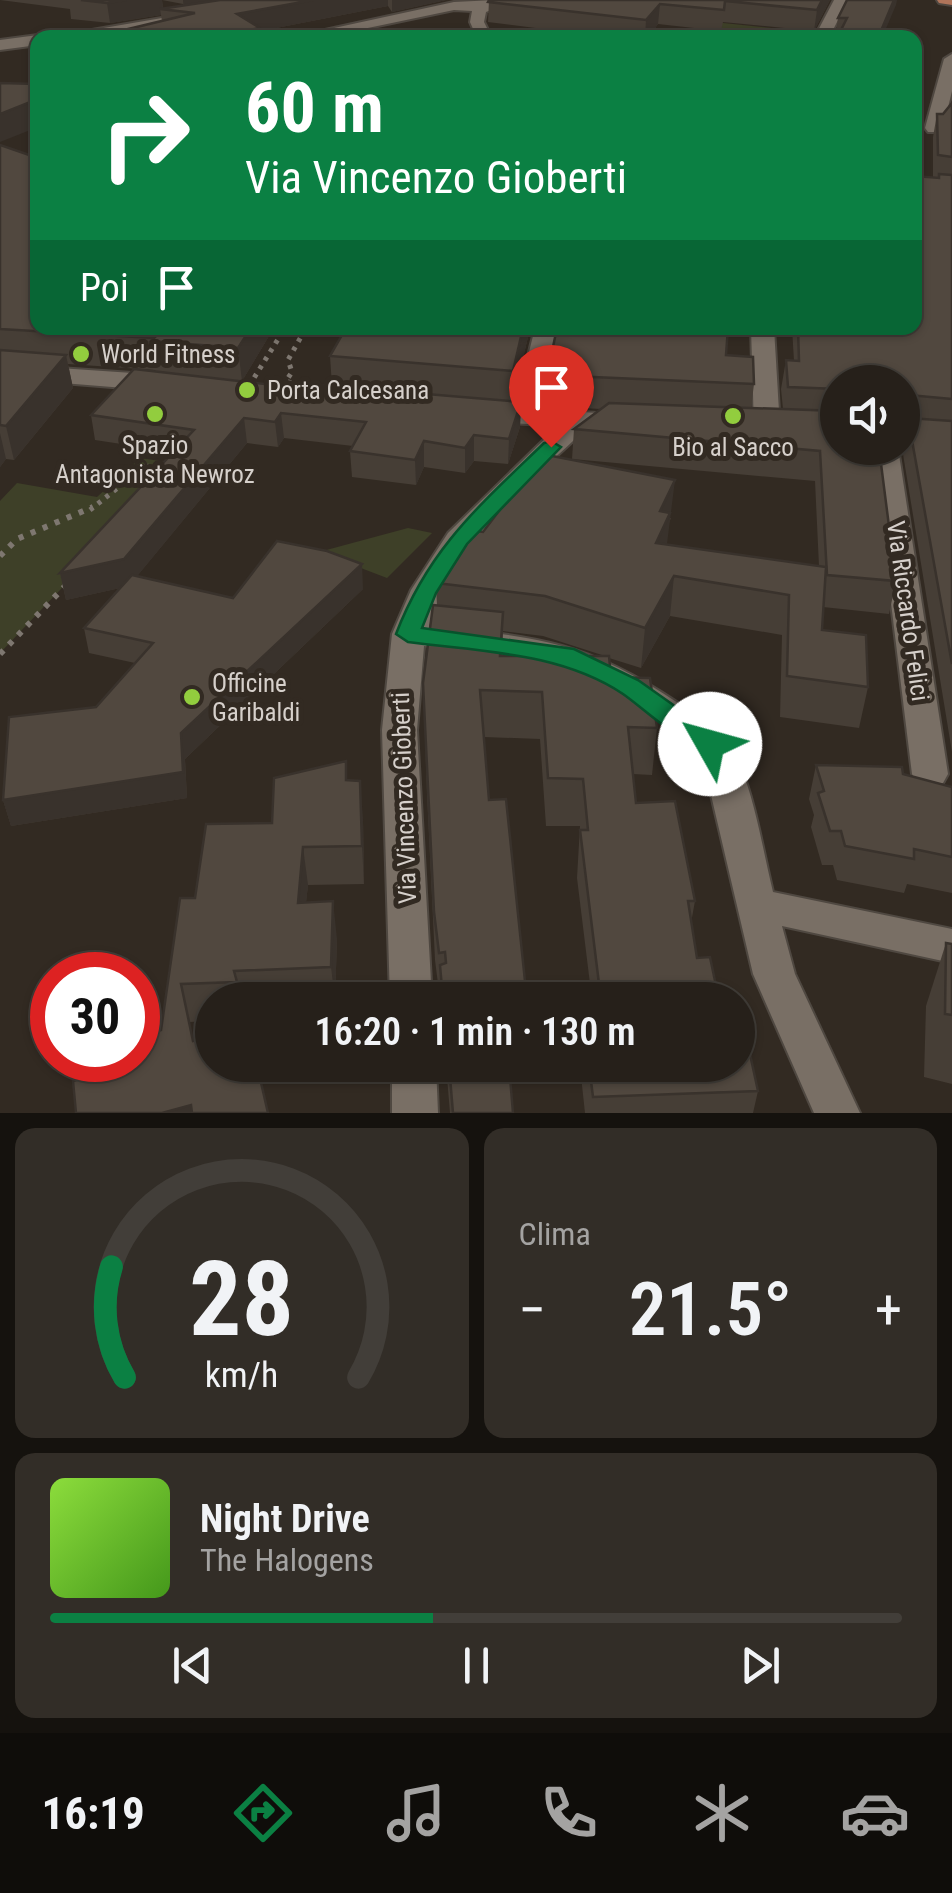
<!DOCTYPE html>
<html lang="it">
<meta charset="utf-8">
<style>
body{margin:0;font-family:"Roboto Condensed",sans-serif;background:#322d27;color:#f1f3f6;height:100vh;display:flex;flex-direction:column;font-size:38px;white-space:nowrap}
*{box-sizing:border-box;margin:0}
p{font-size:32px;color:#a4a3a2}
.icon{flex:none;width:55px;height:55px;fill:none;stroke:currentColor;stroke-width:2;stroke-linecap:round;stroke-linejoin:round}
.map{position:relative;height:1113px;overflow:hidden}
.side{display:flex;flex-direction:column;gap:15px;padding:15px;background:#15120e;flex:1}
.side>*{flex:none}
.guide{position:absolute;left:30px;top:30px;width:892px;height:305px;border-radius:20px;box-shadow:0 2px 8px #0004,0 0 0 2px #423e39;background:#0b8043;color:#fff;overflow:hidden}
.tools{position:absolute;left:820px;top:365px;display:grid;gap:20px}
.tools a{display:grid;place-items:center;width:100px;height:100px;border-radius:50%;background:#26201a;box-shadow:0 2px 8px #0004,0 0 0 2px #423e39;font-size:50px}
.speed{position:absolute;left:30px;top:952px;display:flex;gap:20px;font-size:50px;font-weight:700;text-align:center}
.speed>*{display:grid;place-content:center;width:130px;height:130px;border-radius:50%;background:#26201a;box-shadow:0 2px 8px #0004,0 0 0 2px #423e39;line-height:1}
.speed .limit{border:15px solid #d22;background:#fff;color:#111}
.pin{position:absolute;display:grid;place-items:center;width:85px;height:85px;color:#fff;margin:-102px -42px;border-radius:50% 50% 50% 0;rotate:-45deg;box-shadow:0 0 10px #0007}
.pin .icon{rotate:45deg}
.me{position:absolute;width:110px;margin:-55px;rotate:308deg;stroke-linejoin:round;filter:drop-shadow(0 0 8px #0008)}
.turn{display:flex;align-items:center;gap:35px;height:210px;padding:0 50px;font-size:45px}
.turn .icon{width:130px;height:130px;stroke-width:2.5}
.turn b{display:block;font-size:70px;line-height:85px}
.then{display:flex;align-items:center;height:95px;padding:0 50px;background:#0003;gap:20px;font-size:38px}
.big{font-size:75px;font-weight:600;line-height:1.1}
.side .tile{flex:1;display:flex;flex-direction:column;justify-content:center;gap:15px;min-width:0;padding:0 35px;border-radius:20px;background:#322d27}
.side .dial{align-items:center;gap:0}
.dial svg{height:260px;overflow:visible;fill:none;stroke:#423e39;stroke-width:7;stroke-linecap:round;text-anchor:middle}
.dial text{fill:#f1f3f6;stroke:none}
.song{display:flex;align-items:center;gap:30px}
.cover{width:120px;height:120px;border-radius:15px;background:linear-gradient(135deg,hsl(90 70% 55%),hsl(100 70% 35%))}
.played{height:10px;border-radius:5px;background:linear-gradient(90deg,#0b8043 45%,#423e39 45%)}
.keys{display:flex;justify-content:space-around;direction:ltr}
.heat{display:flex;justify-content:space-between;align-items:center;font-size:55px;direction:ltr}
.side .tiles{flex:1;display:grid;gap:15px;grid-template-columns:1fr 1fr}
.tile:last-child{grid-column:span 2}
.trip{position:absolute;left:195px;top:982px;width:560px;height:100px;border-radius:50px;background:#26201a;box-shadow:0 2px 8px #0004,0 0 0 2px #423e39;font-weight:600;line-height:100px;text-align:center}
.tabs{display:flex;height:160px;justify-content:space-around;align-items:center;background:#0f0d0a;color:#a4a3a2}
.tabs .icon{width:70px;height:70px}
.tabs .current{color:#0b8043}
.tabs b{font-size:45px;color:#f1f3f6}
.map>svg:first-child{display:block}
</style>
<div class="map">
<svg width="952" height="1113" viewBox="0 0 952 1113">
<rect width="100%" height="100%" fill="#322a22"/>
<g fill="#3e4028">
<polygon points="704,21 809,32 806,37 691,38"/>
<polygon points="140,458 180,464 0,653 0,501 17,483 97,497"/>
<polygon points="408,528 432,533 387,578 319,552"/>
</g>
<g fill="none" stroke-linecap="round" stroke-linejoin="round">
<defs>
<g id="minor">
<polygon points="495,0 517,0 486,12 484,22 492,38 477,38 470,22 472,11 454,10 320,38 288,38 454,2"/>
<polygon points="834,0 848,0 829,38 814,38"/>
<polygon points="203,11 210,15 208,18 85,38 45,38"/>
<polygon points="38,35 44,38 38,38 38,45 0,50 0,40"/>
<polygon points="952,54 952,91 943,128 940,132 928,132 925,128 944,59"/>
<path d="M 535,328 L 558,328 L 541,409 L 625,415 L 638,423 L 625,431 L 587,428 C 524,487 457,542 429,626 C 535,637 584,640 675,701 C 702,719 727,734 740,765 C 756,804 763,851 773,892 L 952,929 L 952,963 L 782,926 L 795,974 L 860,1113 L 814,1113 L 753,974 L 704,765 L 697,752 C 654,714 596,671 539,659 C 502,652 462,650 424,646 L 417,730 L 432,1000 L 390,1000 L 382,730 L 392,634 L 411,590 L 448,533 L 558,426 L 481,421 L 468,413 L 481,405 L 515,408 Z"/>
<polygon points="751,328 774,328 780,428 767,436 754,428"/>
<polygon points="0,364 162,375 175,383 162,391 0,378"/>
<polygon points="872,448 898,448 948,774 943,783 930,787 917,783 912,774"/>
<polygon points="392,1065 436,1065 438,1113 392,1113"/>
</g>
<polygon id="major" points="937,0 952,0 952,5 939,3"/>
</defs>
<use href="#minor" stroke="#4f4841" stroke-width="4"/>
<use href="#major" stroke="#4f4841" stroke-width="4"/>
<g stroke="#7e7770" stroke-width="5" stroke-dasharray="4 6" stroke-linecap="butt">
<polyline points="249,386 285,328"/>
<polyline points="289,391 293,384 286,381 292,372 288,360 306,328"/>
<polyline points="90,510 144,467 171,462"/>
</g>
<g stroke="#7e7770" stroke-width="6" stroke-dasharray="5 8" stroke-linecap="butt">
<polyline points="0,556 17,539 93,507"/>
<polyline points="0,654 68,583"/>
</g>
<use href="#minor" fill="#796f65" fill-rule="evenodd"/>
<use href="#major" fill="#af745a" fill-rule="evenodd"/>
</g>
<g fill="#463e36" fill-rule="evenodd">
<path d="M 0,0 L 446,0 L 392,12 L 388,6 L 261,31 L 162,21 L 161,15 L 110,23 L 71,19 L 70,9 ZM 162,0 L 183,4 L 183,6 L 163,9 Z"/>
<polygon points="489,0 830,0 814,31 723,22 721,31 658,24 648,38 614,38 488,22"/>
<polygon points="896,5 839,33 836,33 838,18"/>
<path d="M 952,103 L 952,752 L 902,448 L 907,425 L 902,425 L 902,382 L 838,382 L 838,448 L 896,581 L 889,614 L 823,607 L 822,630 L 868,687 L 859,728 L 780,717 L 782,635 L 670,616 L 641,668 L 609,658 L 611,677 L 657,728 L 652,775 L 633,774 L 636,803 L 695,901 L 691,923 L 697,958 L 719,1000 L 592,1000 L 577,878 L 580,826 L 546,826 L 540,739 L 484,737 L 489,800 L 527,1000 L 440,1000 L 435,960 L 427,795 L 423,683 L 437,606 L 436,583 L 483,532 L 671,518 L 669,523 L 666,545 L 819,566 L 815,481 L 572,459 L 574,429 L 601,409 L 546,406 L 547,375 L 726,355 L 754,384 L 751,408 L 783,409 L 781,389 L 786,360 L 794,361 L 792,328 L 915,328 L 933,177 L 933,137 L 937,114 L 943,114 ZM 503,631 L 543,636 L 605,656 L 502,656 Z"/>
<path d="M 0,145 L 38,328 L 528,328 L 528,337 L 513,401 L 521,402 L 520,427 L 508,464 L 474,461 L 465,473 L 424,467 L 416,485 L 352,477 L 350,451 L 353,446 L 284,438 L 278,447 L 247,443 L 137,576 L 233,598 L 363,589 L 185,759 L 187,798 L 11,826 L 3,800 L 96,707 L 135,663 L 89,653 L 84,628 L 120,588 L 66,600 L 60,573 L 174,452 L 95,440 L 91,415 L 156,372 L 155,370 L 68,364 L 73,388 L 14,460 L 6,459 L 0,467 ZM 272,331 L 341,336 L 330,356 L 332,386 L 316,390 L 242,381 Z"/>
<polygon points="816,765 903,774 952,787 952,893 907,884 904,893 837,880 833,865 822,865 811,827 814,815 809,799"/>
<polygon points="348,780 363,819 364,884 308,885 306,902 337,939 335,1000 212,1000 212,1021 189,1022 193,1041 96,1074 161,1030 195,898 272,823"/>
<polygon points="946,943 952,944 952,1084 924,1077 926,1006"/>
<polygon points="446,1065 527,1065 527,1067 509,1067 513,1113 450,1113"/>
<polygon points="582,1065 738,1065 758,1091 753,1113 585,1113 581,1076"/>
</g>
<g fill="#39322c">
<polygon points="126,0 162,0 163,9 160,9 161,15 110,23 107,3"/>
<polygon points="183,0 251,0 184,11"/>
<polygon points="313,0 388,0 388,6 261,31 261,38 203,38 237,14"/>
<polygon points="392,0 446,0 392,12"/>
<polygon points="822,0 830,0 814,31 817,10"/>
<polygon points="894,0 897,0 896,5 882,38 878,38"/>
<polygon points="660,4 658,24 648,38 645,38 646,20"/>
<polygon points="38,99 38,127 0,142 0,114"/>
<polygon points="251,328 271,328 272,331 242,381 238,348"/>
<polygon points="523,328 528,328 528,337 512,404 513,371"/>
<polygon points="66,355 73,388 14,460 6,426"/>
<polygon points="521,402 520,427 508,464 509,439"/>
<polygon points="281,413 284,438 278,447 275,422"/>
<polygon points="244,418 247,443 129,586 66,600 60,573"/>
<polygon points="0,433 6,459 0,467"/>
<polygon points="474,435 474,461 465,473 465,448"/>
<polygon points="424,441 424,467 416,485 415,460"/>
<polygon points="675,480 666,552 652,582 660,511"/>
<polygon points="362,564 363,589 185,759 187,798 11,826 3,800 181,733"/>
<polygon points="674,576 670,616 641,668 645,628"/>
<polygon points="360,781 363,819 364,884 362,846"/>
<polygon points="303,847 308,885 302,941 298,903"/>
<polygon points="333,901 337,939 335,1000 331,967"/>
<polygon points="191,1105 192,1113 162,1113"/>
</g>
<g fill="#51483f" stroke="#39322c" stroke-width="2.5">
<polygon points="81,0 126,0 107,3"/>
<polygon points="220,0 313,0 237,14 260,28 203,38 122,38 120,31 195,13 160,9"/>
<polygon points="489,0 822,0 817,10 725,1 724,10 660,4 646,20 488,2"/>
<polygon points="847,0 894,0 878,38 837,38 847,18 838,18"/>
<polygon points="0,83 38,84 38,99 0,114"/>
<polygon points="952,103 952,157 938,155 937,114 943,114"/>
<polygon points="0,145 38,158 38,328 251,328 238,348 151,341 154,338 0,329"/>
<polygon points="939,174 952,175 952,399 909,395 905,398 905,414 902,414 902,382 838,382 838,389 788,387 786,360 799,361 798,328 915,328 915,176 939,178"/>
<polygon points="346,328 523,328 513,371 330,356"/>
<polygon points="557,328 609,331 610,328 728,328 726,355 753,357 754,384 547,375"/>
<polygon points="0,350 66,355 6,426 0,425"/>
<polygon points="134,369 316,390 319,385 521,402 509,439 474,435 465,448 424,441 415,460 350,451 366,422 281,413 275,422 244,418 124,559 60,573 194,430 91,415"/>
<polygon points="609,403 838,411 838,448 879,448 896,581 827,575 820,451 574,429"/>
<polygon points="908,418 952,421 952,664"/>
<polygon points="542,454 675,480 660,511 670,513 656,543 826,567 822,630 866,635 868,687 787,676 789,595 674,576 645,628 545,596 436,583 463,529 483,532"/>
<polygon points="277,541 327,551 362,564 181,733 183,772 3,800 9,717 96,707 153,643 84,628 132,575 233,598"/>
<polygon points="433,605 503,612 500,656 609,656 611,677 650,678 657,728 628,727 636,803 675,801 695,901 688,901 697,958 710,957 719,1000 601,1000 580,830 588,830 583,779 548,778 542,692 480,690 489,800 506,799 527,1000 443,1000 440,965 446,963 445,952 439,953 434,912 423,683"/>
<polygon points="346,761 346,780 360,781 362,846 303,847 298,903 333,901 331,967 234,971 237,982 181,984 193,1041 212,1036 212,1065 257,1065 268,1113 192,1113 191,1105 162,1113 76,1113 73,1081 96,1074 94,1060 138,1060 138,1037 161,1030 180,898 195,898 206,824 272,823 274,778"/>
<polygon points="816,765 902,767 903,774 952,787 952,857 914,849 914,859 845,846 841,831 830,831 818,793 824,791"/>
<polygon points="946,943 952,944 952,1015 945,1014"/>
<polygon points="748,1045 758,1091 593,1097 589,1065 738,1065 738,1046"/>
<polygon points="449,1065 509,1065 513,1113 453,1113"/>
</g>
<path fill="#0b8043" stroke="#07532c" stroke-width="2.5" d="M 551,441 L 561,447 L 467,544 L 436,593 L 422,628 L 574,649 L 638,680 L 720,738 L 724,744 L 720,751 C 695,758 645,709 623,694 C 560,652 481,652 408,642 L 396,634 C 429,548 479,506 544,443 Z"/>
<g fill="#92cd3e" stroke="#322a22" stroke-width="4">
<circle cx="81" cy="354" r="10"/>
<circle cx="247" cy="390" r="10"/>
<circle cx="155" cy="414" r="10"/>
<circle cx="733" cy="416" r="10"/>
<circle cx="192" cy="697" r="10"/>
</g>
<g text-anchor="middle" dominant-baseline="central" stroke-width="10" stroke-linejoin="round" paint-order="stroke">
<g font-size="25" fill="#d6d0cb" stroke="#322a22" text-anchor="start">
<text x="101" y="354">World Fitness</text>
<text x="267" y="390">Porta Calcesana</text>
<text x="155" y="445" text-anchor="middle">Spazio<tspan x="155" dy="29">Antagonista Newroz</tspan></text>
<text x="733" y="447" text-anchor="middle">Bio al Sacco</text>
<text x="212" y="683">Officine<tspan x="212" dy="29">Garibaldi</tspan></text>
</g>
<g font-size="25" fill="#d6d0cb" stroke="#322a22">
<text transform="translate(908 611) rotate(82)">Via Riccardo Felici</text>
<text transform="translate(404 798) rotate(-92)">Via Vincenzo Gioberti</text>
</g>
</g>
</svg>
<div class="tools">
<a><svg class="icon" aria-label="sound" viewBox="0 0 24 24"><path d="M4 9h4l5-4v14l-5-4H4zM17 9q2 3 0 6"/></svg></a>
</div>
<div class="speed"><div class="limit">30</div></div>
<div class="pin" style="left:551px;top:447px;background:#d93025"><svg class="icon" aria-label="arrive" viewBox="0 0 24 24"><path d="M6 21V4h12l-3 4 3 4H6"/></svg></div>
<svg class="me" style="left:710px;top:744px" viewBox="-20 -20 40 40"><circle r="19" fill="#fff"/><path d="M0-13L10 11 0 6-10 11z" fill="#0b8043"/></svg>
<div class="trip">16:20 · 1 min · 130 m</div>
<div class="guide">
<div class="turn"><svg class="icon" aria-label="right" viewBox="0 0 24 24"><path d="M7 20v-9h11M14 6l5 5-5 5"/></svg><div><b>60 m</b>Via Vincenzo Gioberti</div></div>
<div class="then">Poi<svg class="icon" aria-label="arrive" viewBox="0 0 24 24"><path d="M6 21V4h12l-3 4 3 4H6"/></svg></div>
</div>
</div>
<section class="side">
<div class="tiles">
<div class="tile dial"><svg viewBox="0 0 100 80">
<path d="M14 69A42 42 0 1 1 86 69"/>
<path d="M14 69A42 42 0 0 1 10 35" stroke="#0b8043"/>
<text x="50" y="56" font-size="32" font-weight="700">28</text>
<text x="50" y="72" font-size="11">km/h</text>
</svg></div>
<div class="tile"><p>Clima</p>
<div class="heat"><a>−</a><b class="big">21.5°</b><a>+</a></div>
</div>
<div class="tile">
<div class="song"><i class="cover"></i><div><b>Night Drive</b><p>The Halogens</p></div></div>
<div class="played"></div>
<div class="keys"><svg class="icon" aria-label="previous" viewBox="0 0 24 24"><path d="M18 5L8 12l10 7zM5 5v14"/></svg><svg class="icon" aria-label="pause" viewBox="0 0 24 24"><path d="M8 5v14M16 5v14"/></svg><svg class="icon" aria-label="next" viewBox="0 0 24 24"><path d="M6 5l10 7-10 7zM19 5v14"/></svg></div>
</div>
</div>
</section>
<nav class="tabs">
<b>16:19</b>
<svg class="icon current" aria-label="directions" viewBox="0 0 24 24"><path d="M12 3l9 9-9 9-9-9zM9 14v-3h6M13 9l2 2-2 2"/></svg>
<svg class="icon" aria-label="music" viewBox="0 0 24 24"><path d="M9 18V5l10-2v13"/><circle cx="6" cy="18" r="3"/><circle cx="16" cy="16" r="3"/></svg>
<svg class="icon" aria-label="phone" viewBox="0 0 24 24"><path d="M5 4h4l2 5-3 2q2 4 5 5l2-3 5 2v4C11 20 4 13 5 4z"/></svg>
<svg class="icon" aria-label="climate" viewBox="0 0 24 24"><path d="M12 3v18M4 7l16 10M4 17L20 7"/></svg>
<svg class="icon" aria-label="car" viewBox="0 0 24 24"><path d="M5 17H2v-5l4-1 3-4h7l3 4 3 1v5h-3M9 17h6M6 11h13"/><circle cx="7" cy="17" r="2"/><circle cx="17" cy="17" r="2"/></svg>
</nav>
